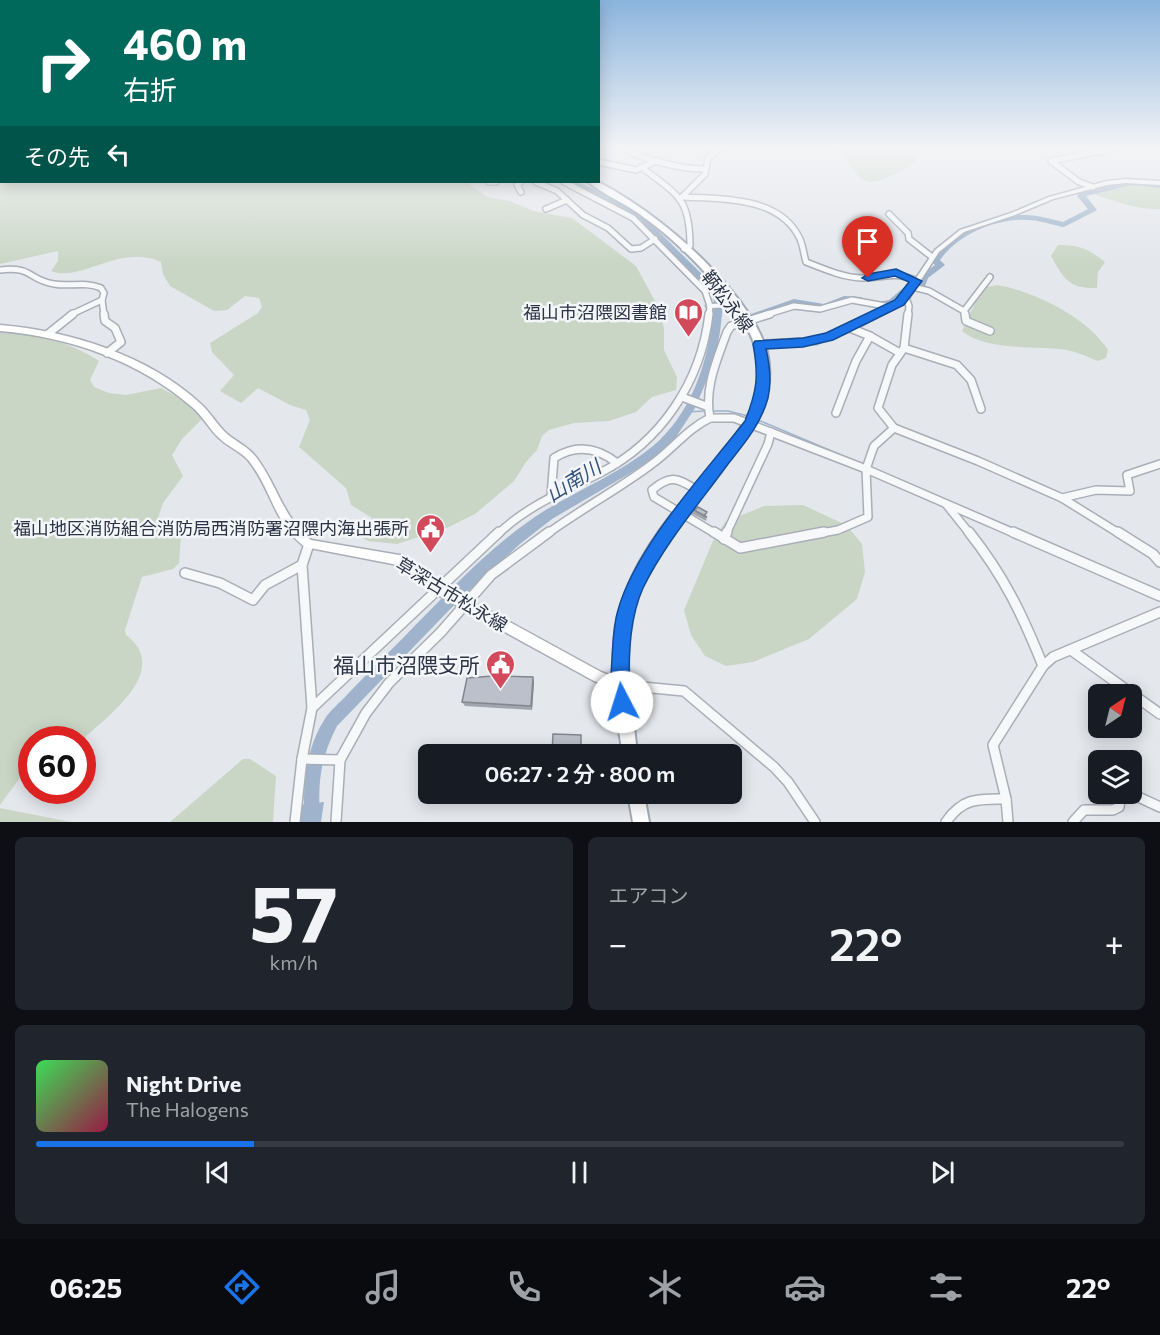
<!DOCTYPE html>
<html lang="ja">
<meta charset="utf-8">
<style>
body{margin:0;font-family:Commissioner,"Noto Sans JP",sans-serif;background:#20242c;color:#f1f3f6;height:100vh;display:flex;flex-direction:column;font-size:22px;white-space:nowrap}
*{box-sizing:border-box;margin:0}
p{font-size:20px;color:#9ea1a6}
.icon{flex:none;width:33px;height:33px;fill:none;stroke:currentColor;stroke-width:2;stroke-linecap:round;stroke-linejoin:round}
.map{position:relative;height:822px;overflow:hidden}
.side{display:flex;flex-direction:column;gap:15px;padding:15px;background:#0d0f14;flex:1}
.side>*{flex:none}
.top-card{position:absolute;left:0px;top:0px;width:600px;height:183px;box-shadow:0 3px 15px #0003;background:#00695c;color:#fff;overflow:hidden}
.needle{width:39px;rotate:35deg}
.buttons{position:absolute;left:1088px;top:684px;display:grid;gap:12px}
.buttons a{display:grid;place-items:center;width:54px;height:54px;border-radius:9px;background:#171b24;box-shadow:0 3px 15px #0003;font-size:30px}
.speed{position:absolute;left:18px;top:726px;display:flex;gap:12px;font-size:30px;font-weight:700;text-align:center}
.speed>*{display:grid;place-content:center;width:78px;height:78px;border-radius:50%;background:#171b24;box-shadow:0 3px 15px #0003;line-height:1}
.speed .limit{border:9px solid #d22;background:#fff;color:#111}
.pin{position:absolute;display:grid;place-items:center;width:51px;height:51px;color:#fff;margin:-62px -26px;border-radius:50% 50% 50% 0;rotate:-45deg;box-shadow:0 0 6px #0007}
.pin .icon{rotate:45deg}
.me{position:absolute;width:66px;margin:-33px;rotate:355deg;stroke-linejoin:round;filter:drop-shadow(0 0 4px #0008)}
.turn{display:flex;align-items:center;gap:21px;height:126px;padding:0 24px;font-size:27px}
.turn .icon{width:78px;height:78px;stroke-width:2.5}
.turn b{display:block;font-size:42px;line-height:51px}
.then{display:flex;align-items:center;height:57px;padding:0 24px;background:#0003;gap:12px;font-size:22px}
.big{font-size:45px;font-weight:600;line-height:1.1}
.side .tile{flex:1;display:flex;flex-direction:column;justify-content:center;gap:9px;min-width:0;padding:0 21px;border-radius:9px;background:#20242c}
.side .dial{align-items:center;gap:0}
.dial b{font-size:78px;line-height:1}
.song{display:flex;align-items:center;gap:18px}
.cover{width:72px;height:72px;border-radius:9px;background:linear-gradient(135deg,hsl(130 70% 55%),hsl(340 70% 35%))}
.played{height:6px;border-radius:3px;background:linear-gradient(90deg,#1a73e8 20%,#363941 20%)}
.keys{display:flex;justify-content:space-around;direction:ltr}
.heat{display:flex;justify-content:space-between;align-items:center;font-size:33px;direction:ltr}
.side .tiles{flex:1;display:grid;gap:15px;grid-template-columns:1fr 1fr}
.tile:last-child{grid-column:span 2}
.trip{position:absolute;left:418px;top:744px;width:324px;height:60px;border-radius:9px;background:#171b24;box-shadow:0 3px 15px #0003;font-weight:600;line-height:60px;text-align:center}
.tab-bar{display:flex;height:96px;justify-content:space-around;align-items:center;background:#090b0e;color:#9ea1a6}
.tab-bar .icon{width:42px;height:42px}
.tab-bar .active{color:#1a73e8}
.tab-bar b{font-size:27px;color:#f1f3f6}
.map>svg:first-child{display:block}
</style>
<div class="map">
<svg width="1160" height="822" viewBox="0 0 1160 822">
<rect width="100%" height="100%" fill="#e4e7ec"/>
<g fill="#c9d6c5">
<path d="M 0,149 L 2,182 L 470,182 L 470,185 L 487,197 L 510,201 L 533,211 L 572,218 L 636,266 L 656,303 L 664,328 L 664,350 L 677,377 L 676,390 L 652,397 L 636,412 L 609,421 L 574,423 L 549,430 L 542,436 L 537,450 L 526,462 L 514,481 L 475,514 L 447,528 L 397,544 L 368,541 L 361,537 L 372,518 L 351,505 L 346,488 L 299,447 L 310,420 L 306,410 L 290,405 L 258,388 L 241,403 L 220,391 L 234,375 L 212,352 L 210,343 L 258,313 L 262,307 L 259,298 L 245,296 L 227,310 L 214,311 L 170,286 L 163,274 L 161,262 C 119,243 82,283 51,271 L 58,261 L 58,251 L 0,264 Z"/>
<path d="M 839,149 L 919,149 L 915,164 C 903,169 875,189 862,179 C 853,173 846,158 839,149 Z"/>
<path d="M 1136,181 L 1160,183 L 1160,209 C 1138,210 1116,201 1096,195 L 1091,191 Z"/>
<path d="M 1058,245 C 1081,245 1088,249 1105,262 L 1098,272 L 1097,288 C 1069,289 1064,279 1051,256 Z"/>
<path d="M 997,285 C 1033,291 1087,317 1108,350 L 1106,358 L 1098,361 C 1088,357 1077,352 1067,350 C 1035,345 988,352 962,331 L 982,288 Z"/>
<path d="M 0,331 C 35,332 70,342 99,361 L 90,380 L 94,387 L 109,393 L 126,395 L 161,388 L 188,403 L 202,419 L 182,439 L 172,455 L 183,476 L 163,503 L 157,521 L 181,535 L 179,563 L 173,569 L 142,577 L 125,630 L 126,635 C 172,670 109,715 82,740 L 32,740 L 31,763 L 0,805 Z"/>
<polygon points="803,505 846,525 862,544 865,572 857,599 809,639 753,662 726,666 705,656 691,635 684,610 713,541 725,522 764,506"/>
<polygon points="243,759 250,759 276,776 273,822 170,822"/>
<polygon points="0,808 71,822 0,822"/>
</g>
<polygon fill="#9fb4cc" points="324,802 321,822 299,822 300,805"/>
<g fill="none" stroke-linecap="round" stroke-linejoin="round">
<g stroke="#9fb4cc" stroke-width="1.5">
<polyline points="711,411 728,411 748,416"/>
<polyline points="685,412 706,411"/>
<polyline points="758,420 853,460"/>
<polyline points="937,496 1013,528"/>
</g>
<polyline stroke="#9fb4cc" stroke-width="2" points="1147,585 1160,591"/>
<g fill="#9fb4cc" fill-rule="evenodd">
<path d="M 1132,181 L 1160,184 L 1160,188 L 1132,185 L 1086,196 L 1097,210 L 1064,227 C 1052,225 1040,220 1027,220 C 996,218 958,234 940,260 L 945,265 L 928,278 L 924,289 L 921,290 L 915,287 L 895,304 L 882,307 L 877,304 L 879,302 L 889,300 L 908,284 L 911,283 L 915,285 L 918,283 L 921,275 L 935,265 L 931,261 C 951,232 990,214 1026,215 C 1038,215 1051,219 1063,222 L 1088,209 L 1077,196 L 1080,192 Z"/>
<path d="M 568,182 L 577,182 L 615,198 L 641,214 L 717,289 L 722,298 L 723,305 L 720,332 L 714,363 L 695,408 L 676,437 L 662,451 L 646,464 L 552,519 L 520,544 L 461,598 L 337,726 C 319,762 318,783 320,822 L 304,822 C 303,785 305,749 326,717 C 331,710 339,703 345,697 C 358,683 372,669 386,655 C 436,606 484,549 544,511 C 580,489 620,473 653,446 C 689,416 707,366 712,321 C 713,312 716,303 712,295 L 635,218 L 609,202 Z"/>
<polygon points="844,296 861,297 866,300 861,303 845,302 825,310 794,305 754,319 749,316 751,314 794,299 824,304"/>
</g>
<defs>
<g id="minor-far2">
<path d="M 626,149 C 642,160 686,170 706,169"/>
<polyline points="598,162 636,170 658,160"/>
<path d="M 645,170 C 680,196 690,201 690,246 L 684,249"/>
<polyline points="489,182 496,182"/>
<polyline points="521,182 517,185 521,192"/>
<polyline points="536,182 557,191 583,215 608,228 631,249 641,248 655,239"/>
<polyline points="564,182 633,218 705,291 710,306 709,315"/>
<polyline points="1093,187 1079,182 1051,161 1110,149"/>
<path d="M 682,197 C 722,199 780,196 800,239 C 803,246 804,255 806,262 C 824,269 842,277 861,278 C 885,279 892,270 917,281"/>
<polyline points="682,197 705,174 708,158 718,149"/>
<polyline points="546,209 567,200"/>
<polyline points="889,214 908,233 909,239 932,257"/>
<path d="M 0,270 C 33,266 28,280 54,284 C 70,287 85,281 101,288 L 104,293 L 102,300 L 70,315"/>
<polyline points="913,287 929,291 964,311 990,277"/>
<polyline points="906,298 909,306 908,315"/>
<polyline points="102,300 104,315"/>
<polyline points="964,311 965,315"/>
<polyline points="765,315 794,306 820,309 852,300 891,307"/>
</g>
<g id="minor-far1">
<polyline points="104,314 105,321 115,328 121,342 107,353"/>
<polyline points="965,314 966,321 990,331"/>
<polyline points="850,328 870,336"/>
<polyline points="48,334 73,314"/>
<polyline points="904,348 957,365 971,380 981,409"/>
<polyline points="682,397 706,406"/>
<polyline points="836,413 856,361 870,336 900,353"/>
<polyline points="710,418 734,418 866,469 1016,534"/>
<polyline points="894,428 978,461 1062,498 1120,534"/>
<path d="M 699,491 C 678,479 672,473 652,490 L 654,497 L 716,534"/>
<path d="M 551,496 L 554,458 C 576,444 597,447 617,463"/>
<polyline points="1062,498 1096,490 1130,491 1127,475 1160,464"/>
<polyline points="946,504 970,534"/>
<path d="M 498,534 C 527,506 564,491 600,473 C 661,442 701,382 709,314"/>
<path d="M 547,534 C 581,509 619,489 652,464 C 673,449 687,429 710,418 C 704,388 717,360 727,332 L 731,326 L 770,314"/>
<polyline points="726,534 768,444 771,432"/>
<polyline points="816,534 838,530 868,517 866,469 874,446 894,428 878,408 892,365 904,348 908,314"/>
</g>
<g id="minor">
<polyline points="714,532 740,548 824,532"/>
<path d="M 969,532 C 1004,576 1022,614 1043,666"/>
<polyline points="1013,532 1160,596"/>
<polyline points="1118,532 1153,554 1160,562"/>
<polyline points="724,539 727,532"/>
<polyline points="185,573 220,583 253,600 265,585 302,565"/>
<polyline points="1071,650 1160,714"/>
<polyline points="621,685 684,691 774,767 788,782 815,822"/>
<polyline points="312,708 499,532"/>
<polyline points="302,759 340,760"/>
<polyline points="295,822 302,759 312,708 302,565 309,544"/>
<polyline points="336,822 340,760 366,713 389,683 441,632 491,575 549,532"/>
<path d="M 946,822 C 963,797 979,799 1006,799"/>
<polyline points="1008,822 1006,799 993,745 1043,666 1053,657 1160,612"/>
<polyline points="1073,822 1084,810 1113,810 1119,807 1121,794 1134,795 1160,807"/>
</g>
<g id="tertiary">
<polygon points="1126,179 1160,181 1160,185 1126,183 1107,185 1053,199 1015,215 964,232 939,252 908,300 894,309 853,330 816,344 759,347 755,344 759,341 815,338 847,326 904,296 935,250 960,230 1011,213 1049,197 1107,181"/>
<polygon points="735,303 739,305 738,307 710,308 706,306 710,304"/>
</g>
<path id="secondary" d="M 0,325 C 70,331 148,355 201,404 C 210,412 216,423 224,431 C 234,441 248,446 256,457 C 277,484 283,518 311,540 L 405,556 L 442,585 L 601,672 L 624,681 L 626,685 L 624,689 L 620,691 L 594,681 L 434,593 L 398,565 L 305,547 C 273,523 272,489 248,460 C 240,451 228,447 219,438 C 209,429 203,416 192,407 C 139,361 70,337 0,331 Z"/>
<g id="primary">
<path d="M 588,182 C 591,182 595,181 597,182 C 602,183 608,188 613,190 C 635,203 656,218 676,235 C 708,262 756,311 767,352 C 773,376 767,400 756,422 C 749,437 737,449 727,462 C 715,478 703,493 691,509 C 671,534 650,562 638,593 C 619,647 632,700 637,754 L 623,754 C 613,700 606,641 627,589 C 643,548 672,513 700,480 C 747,422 788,382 735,309 C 708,272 675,239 638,213 C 622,202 603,194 588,182 Z"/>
<polygon points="628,794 644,794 649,822 633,822"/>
</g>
</defs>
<use href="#minor-far2" stroke="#a9aeb7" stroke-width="8"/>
<use href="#minor-far1" stroke="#a9aeb7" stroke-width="10"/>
<use href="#minor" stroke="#a9aeb7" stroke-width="12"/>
<use href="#tertiary" stroke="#a9aeb7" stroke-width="3"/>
<use href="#secondary" stroke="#a9aeb7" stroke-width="3"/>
<use href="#primary" stroke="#a3abb8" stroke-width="4"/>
<use href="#minor-far2" stroke="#f7f8fa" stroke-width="5"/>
<use href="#minor-far1" stroke="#f7f8fa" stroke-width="7"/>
<use href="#minor" stroke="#f7f8fa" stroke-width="9"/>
<use href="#tertiary" fill="#f7f8fa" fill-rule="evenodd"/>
<use href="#secondary" fill="#fff" fill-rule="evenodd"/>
<use href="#primary" fill="#fff" fill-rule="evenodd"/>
</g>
<g fill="#a1a5ae">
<polygon points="692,509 707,517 706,521 691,513"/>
<polygon points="502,676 534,682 532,710 465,706 462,702"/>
</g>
<polygon fill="#83868d" points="533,677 534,682 532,710 531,706"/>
<g fill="#bbc0ca" stroke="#83868d" stroke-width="1.5">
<polygon points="698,507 707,512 704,516 707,517 692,509 695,510"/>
<polygon points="494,671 500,672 500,676 533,677 531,706 462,702 467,678 493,676"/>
<polygon points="553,734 581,735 581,754 552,754"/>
</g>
<linearGradient id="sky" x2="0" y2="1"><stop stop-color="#8bb4dd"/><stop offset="0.56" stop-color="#f3f4f6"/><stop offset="1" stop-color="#f3f4f6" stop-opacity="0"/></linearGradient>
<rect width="1160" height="264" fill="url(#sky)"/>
<path fill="#1a73e8" stroke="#114b97" stroke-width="1.5" d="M 896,269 L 922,281 L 904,305 L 833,340 L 803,347 L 766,349 C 770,366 772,381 768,398 C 761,424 744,444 728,464 C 699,504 665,543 643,588 C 630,617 629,651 629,682 C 629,692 633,699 629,709 L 622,712 L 616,709 C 609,693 611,676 612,659 C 613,643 613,626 618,610 C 636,546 704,474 745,421 C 757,391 759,376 753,344 L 755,341 L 803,338 L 826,333 L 895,300 L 909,282 L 895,276 L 868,281 L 862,278 L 868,274 Z"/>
<defs>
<symbol id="library-pin" viewBox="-11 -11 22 30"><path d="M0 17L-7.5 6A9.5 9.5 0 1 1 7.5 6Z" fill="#d1495b" stroke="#f4f6f9"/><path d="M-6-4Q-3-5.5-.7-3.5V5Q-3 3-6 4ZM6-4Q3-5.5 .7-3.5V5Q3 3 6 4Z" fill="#fff"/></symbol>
<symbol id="civic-pin" viewBox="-11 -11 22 30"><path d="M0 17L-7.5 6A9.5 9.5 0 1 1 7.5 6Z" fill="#d1495b" stroke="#f4f6f9"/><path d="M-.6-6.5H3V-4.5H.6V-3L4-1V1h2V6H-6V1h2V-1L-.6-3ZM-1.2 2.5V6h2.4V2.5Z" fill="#fff"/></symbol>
</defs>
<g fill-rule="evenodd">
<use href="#library-pin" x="672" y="296" width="33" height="45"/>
<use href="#civic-pin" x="414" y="512" width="33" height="45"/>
<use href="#civic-pin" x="484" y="648" width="33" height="45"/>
</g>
<g text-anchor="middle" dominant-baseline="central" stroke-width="5" stroke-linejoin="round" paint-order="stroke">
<g font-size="18" fill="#2b3445" stroke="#f4f6f9">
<text transform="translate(728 301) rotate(53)">鞆松永線</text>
<text transform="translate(452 594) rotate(31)">草深古市松永線</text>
</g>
<g font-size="18" fill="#2b3445" stroke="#f4f6f9" text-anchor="end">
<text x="667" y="312">福山市沼隈図書館</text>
<text x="409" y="528">福山地区消防組合消防局西消防署沼隈内海出張所</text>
</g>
<g font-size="20" font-style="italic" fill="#34527a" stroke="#f4f6f9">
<text transform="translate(573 480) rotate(-32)">山南川</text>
</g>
<g font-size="21" fill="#2b3445" stroke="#f4f6f9" text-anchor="end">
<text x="480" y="664">福山市沼隈支所</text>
</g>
</g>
</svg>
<div class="buttons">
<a><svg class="needle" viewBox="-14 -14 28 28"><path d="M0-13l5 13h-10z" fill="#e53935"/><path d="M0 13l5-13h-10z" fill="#9ea1a6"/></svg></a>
<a><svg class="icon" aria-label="layers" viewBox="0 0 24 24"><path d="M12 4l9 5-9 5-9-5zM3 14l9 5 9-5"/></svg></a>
</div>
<div class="speed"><div class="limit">60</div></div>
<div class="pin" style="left:868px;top:278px;background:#d93025"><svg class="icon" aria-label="arrive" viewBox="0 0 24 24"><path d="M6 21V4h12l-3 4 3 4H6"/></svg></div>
<svg class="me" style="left:622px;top:702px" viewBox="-20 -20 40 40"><circle r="19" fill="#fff"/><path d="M0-13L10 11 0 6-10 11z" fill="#1a73e8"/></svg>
<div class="trip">06:27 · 2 分 · 800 m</div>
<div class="top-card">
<div class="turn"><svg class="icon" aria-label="right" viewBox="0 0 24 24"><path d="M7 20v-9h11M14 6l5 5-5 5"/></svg><div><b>460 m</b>右折</div></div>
<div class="then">その先<svg class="icon" aria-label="left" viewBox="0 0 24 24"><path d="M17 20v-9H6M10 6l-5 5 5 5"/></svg></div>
</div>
</div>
<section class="side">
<div class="tiles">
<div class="tile dial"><b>57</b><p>km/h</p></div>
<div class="tile"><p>エアコン</p>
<div class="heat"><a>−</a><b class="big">22°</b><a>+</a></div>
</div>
<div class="tile">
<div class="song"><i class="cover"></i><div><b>Night Drive</b><p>The Halogens</p></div></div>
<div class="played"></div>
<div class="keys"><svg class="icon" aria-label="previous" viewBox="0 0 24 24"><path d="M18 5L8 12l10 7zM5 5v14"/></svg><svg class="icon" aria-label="pause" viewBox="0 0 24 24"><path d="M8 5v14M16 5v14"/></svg><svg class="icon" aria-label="next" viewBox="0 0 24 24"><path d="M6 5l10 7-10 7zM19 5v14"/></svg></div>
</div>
</div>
</section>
<nav class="tab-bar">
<b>06:25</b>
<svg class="icon active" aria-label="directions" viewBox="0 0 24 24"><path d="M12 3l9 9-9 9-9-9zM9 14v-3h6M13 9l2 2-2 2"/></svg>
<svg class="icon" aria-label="music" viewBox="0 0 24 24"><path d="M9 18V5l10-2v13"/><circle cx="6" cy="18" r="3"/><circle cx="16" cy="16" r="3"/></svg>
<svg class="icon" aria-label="phone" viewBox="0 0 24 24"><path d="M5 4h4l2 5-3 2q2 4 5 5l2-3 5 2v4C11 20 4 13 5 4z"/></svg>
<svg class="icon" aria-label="climate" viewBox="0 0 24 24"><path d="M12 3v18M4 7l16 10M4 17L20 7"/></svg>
<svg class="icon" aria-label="car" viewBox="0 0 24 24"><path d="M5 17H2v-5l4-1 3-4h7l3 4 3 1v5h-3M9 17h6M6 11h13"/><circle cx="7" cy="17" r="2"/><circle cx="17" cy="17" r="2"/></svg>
<svg class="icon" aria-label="filters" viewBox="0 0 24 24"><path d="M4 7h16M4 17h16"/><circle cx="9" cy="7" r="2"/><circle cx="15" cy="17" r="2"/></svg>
<b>22°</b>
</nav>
